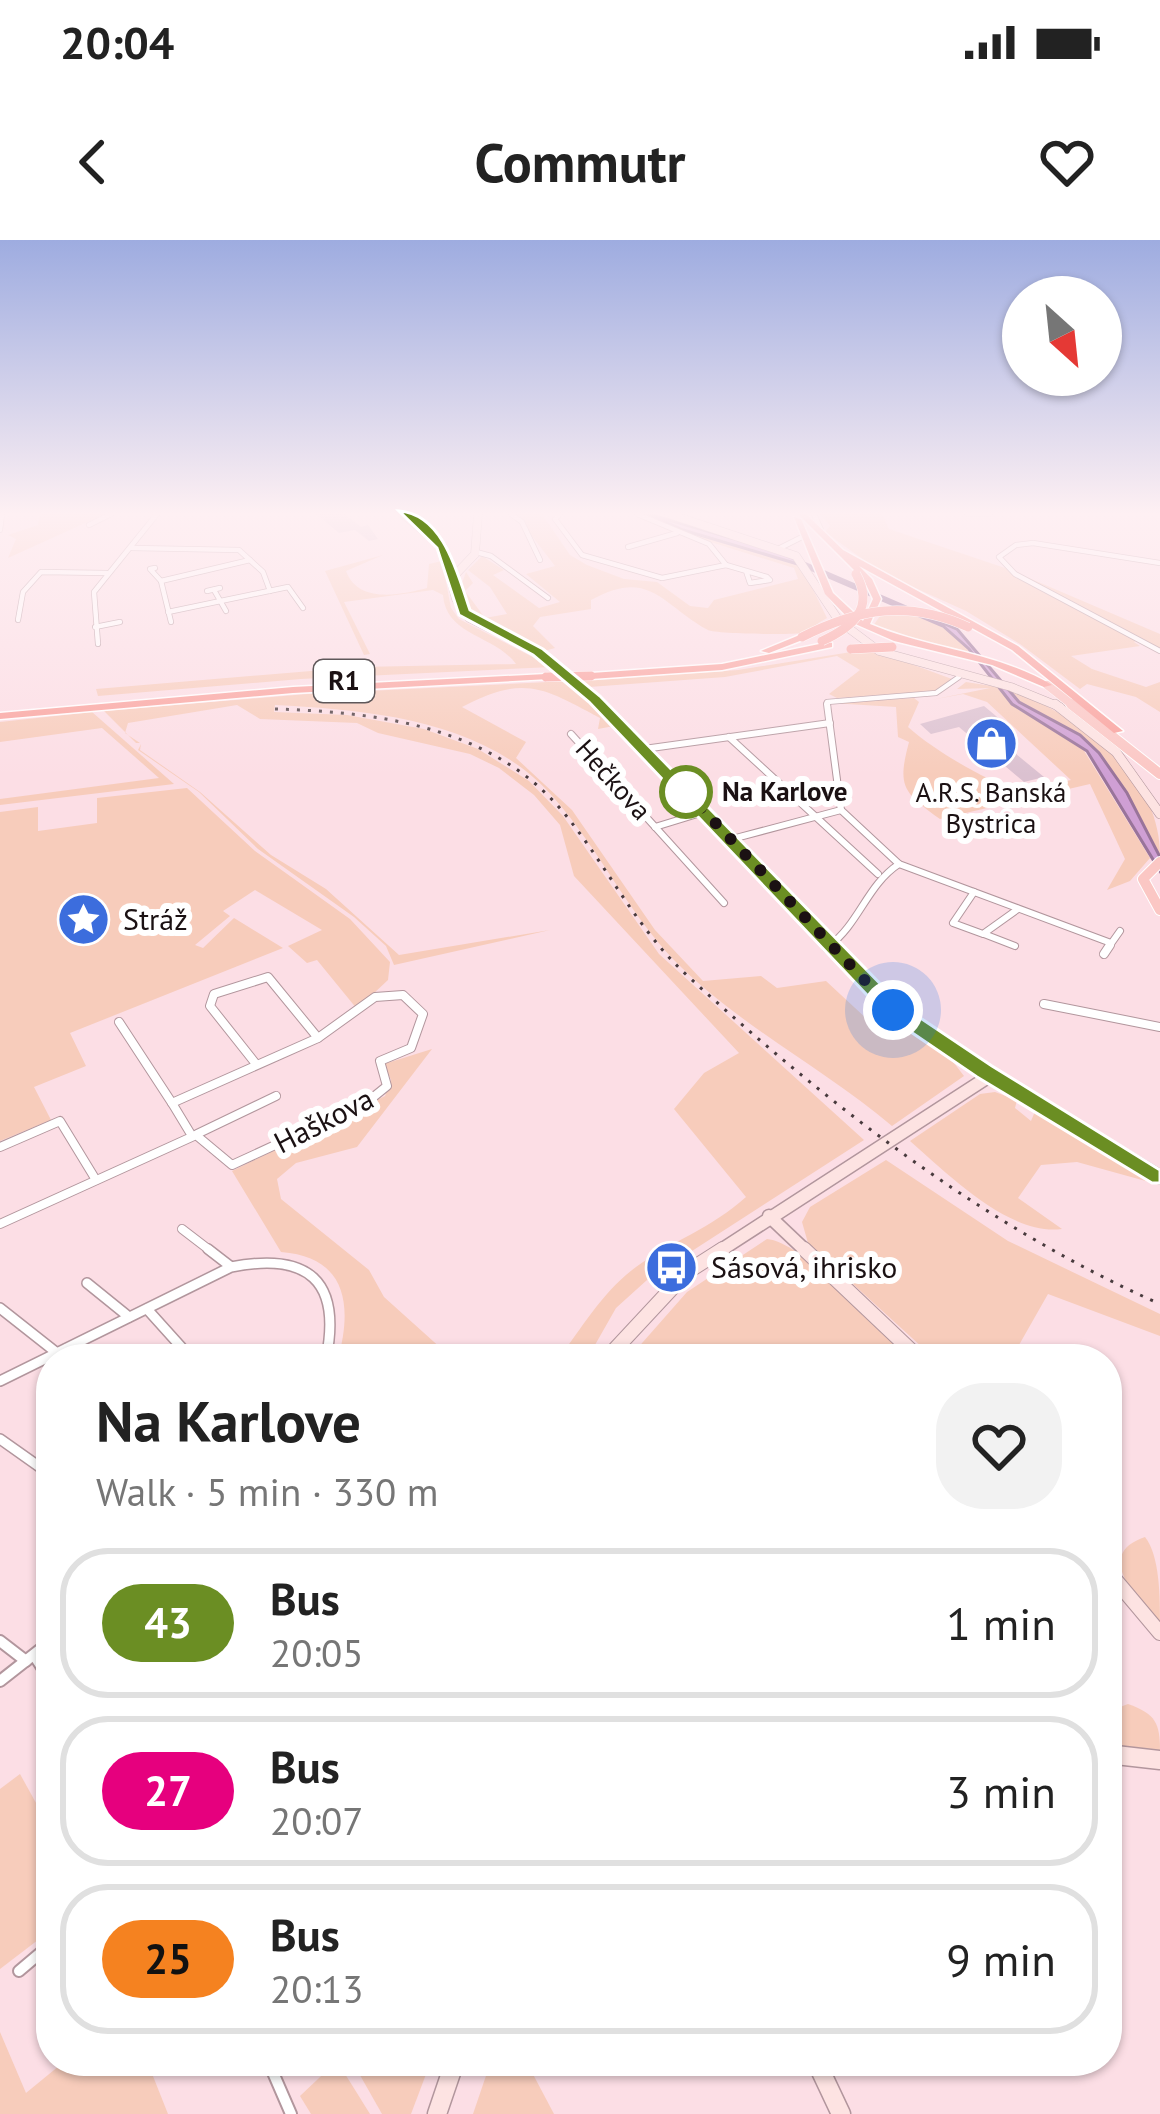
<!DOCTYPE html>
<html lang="en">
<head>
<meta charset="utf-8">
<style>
	body { margin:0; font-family:"PT Sans",sans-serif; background:#f2f2f2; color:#222; height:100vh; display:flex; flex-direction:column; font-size:45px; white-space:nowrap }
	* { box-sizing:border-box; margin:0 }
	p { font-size:39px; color:#767676 }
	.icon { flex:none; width:66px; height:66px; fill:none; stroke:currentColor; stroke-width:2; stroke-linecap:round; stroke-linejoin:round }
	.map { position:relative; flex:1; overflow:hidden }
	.panel { position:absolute; left:36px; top:1104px; width:1086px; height:732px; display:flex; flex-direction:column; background:#fff; border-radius:48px; box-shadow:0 3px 9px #0004 }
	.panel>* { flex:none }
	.badge { padding:0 24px; border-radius:39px; font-size:42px; line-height:78px }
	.needle { width:78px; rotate:153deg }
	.controls { position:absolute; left:1002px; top:36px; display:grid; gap:24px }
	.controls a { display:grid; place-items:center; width:120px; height:120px; border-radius:50%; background:#fff; box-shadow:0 3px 9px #0004; font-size:60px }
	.you { position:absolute; width:60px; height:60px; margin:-30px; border:9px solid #fff; border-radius:50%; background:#1a73e8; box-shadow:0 0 0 18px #1a73e833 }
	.map>.badge { position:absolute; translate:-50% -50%; box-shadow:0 0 0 6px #fff }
	.round { display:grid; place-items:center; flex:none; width:126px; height:126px; border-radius:48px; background:#f2f2f2 }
	.headline { display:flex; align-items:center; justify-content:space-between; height:204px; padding:0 60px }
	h1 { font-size:57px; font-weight:800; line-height:90px }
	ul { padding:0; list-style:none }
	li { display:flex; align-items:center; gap:36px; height:150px; margin:0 24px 18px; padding:0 36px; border:6px solid #e0e0e0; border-radius:48px }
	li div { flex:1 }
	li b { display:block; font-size:45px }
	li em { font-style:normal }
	li .badge { min-width:132px; font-weight:700; text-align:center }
	.status { display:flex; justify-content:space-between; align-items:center; height:84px; padding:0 60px; background:#fff; direction:ltr }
	.status svg { height:33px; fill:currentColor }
	header { display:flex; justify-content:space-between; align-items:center; height:156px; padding:0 60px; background:#fff; font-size:54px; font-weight:800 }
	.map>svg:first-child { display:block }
</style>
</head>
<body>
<div class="status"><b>20:04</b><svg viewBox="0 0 49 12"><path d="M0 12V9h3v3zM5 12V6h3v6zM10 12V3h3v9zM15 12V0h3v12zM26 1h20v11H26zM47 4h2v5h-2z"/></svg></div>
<header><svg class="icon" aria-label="back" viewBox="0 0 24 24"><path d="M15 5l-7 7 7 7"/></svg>Commutr<svg class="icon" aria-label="heart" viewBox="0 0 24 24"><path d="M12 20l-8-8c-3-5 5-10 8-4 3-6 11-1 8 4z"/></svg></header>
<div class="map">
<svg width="1160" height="1874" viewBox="0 0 1160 1874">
	<rect width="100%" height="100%" fill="#fcdee5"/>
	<!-- green -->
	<g fill="#f7ccbb">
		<path d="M40,274H105L8,318L16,299L8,295L38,285Z"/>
		<path d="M515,274H542L570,315L587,325L624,339L657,342L690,366L708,368L714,360L798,339L794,328L669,289L639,274L801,325L827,378C819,382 810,390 802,393C794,395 715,394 708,390C662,365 650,327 591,360V369L540,377L533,386L555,408L544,411L477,379L459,351L466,332L473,343L465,351L485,378L507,374L490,347L468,330L482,316L504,330L493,335L539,368L560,362L526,334L555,326Z"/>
		<path d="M820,274H882L889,289L1008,329L1160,394V408L1138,400L1134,402L1140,406L1071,416L1092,429L1146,447L1160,442V472L1136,457L1087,444L1080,449L1020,404L966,371L882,333L825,292L830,286Z"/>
		<path d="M383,315L346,331C358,364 401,355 427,348L429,324L442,321L451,368L459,379L552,427L301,439L98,456L96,449L359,427L516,424C495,395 446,396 443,355L433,350L344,362L370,414L364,415L325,331Z"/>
		<path d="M919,373L956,396L975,416L873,386L880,376Z"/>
		<path d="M870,409L952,439L937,451L837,458L829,454L860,430L837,416L725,437L589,447L582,441L738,430Z"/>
		<path d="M568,441L614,486L598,489L600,478C544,448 524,434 462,467L526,502L516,518L572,570L655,690L703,741L761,736L777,748L826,741L868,780L889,772L944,810L964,836L892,886C822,827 739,786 674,720C627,671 599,609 554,558C487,480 371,470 275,465L274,472L347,475L424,489L478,509L529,541L563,576L659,714L864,900L647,1040L616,1068L587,1119H558C583,1087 602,1052 636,1027C672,1001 712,988 746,957L674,869L704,833L739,813L574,636L560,585L534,555L499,528L470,514L378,493L357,483L260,479L237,465L128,483L125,493L140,503H136L104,471L307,454Z"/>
		<path d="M966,442L998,447L1019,470L1078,501L1150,618L1130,641L1107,650L1125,619L1090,544L940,579C903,552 897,547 909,502L898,497L896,467L831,463L914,458L919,462L908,487C935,511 985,540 1020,552L1071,540L987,462L963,454L931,460L990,448L957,449Z"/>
		<path d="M1009,449C1078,476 1160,533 1160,615L1093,506L1027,468Z"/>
		<path d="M92,472L174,544L0,565V559L159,538L102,488L0,502V482Z"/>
		<path d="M141,504L140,510L200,552L271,615L326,649L399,715L550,690L394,725L386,706L354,677L258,609L199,552L138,510Z"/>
		<path d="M187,548L255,611L350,679L390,722L388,740L357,769L317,720L307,723L288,706L322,690L255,650L223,671L230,676L195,705L203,708L234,678L283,708L70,793L86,826L34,847L51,880L0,901V572L38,567V591L97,583V558Z"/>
		<path d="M432,809L357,907L296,923L277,939L281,959L369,1030L384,1057L453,1119H338C353,1064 346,1017 281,1012L232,931L385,856L391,840L384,824Z"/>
		<path d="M995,852L1017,860L1015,868L1031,881L1036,869L1160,945L1077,922L1041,925L1018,958L1062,989C1009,996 948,934 910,901L980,854Z"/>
		<path d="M886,920L1008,1001L1160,1074V1096L1048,1054L1011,1119H935L808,1003L802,982L810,967Z"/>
		<path d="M767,999C806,1003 880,1090 911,1119H898L884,1106L861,1119H628L687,1052Z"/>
		<path d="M1145,1297C1160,1316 1160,1357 1160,1383C1138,1358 1092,1315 1145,1297Z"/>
		<path d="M1128,1464C1156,1474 1160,1483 1160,1512L1135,1511L1107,1500V1472Z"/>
		<path d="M20,1534L51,1590V1690L0,1729V1549Z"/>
		<path d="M0,1792L26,1853L65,1821H147L168,1874H0Z"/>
		<path d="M337,1821L370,1874H311L300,1856Z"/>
		<path d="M352,1821H431L411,1874H382Z"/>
		<path d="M491,1821H526L554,1874H473Z"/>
	</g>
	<!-- water -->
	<path fill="#cf9fd4" stroke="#99749a" stroke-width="3" d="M648,274L776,311L957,389L1019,462L1080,495L1099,513L1127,553L1160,617V631L1087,511L1012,464L969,409L943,386L801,325L683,290Z"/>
	<!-- building -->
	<g fill="#dbc1d0">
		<path d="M316,274H345L361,287L368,285L378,299L369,301L355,290L339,293Z"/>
		<path d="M984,466L1002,481L982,486L1044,537L1024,542L959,487L931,494L920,484Z"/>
	</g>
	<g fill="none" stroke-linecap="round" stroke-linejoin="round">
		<defs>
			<g id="street-far4">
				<path d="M511,274L522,282L540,320"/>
				<path d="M560,274L555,279L582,315L662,338L726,325"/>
				<path d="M637,274L709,304L726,325L767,337L770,340L750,343L746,331"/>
				<path d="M814,274L821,290"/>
				<path d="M967,274H990"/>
				<path d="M89,285L111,274"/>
				<path d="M0,290L2,274"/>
				<path d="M628,307L677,293"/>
				<path d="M132,308L239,310L263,332L270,351"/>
				<path d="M780,308L802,297"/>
				<path d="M476,312L491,316L548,358"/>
				<path d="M1160,323L1033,303L1016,305L999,317L1015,334L1160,411"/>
				<path d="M155,328L150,329L161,341L171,382"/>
				<path d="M161,341L250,320"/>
				<path d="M214,350L226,371"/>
				<path d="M207,351L220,348"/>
				<path d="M168,372L288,347L303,368"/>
				<path d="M18,380L23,352L41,332L107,333"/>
				<path d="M95,387L120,382"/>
				<path d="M98,404L94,352L157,274"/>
				<path d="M828,467L827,462L936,453L959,437"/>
			</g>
			<g id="street-far3">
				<path d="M827,464L841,570L899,624L1111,703"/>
				<path d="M571,494L724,663"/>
				<path d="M729,497L878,634"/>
				<path d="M644,509L830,483"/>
				<path d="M655,587L704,572"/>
				<path d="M732,599L841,570"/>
				<path d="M974,652L953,683L983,694L1018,669"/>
				<path d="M984,694L1015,706"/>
				<path d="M829,706C859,684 867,645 899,624"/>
				<path d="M1108,708L1120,691"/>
			</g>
			<g id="street-far2">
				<path d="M1104,714L1110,705"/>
				<path d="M1044,764L1160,787"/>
				<path d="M119,782L172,863"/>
				<path d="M256,824L210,766L214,754L268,737L318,798"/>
				<path d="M197,894L276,856"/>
				<path d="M0,907L60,881L96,940"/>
				<path d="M0,984L196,895L232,925L366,863L387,846L380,821L411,808L423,774L403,755L375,757L318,798L172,863L192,896"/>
				<path d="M182,989L212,1012"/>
			</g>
			<g id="street-far1">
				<path d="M208,1009L230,1026"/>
				<path d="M87,1043L129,1077"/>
				<path d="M0,1068L57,1113"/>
				<path d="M147,1069L192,1119"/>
				<path d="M66,1109L80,1119"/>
				<path d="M0,1141L231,1027C308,1012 342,1040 326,1119"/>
				<path d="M0,1199L51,1235"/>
			</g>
			<g id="street">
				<path d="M0,1401L26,1421"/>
				<path d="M34,1415L51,1441"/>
				<path d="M0,1441L51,1401"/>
				<path d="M19,1731L51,1704"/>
				<path d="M268,1821L291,1874"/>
			</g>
			<g id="secondary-far4">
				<path d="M403,274L443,307L456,359L469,378L538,412L601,467"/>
				<path d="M669,274L796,316L839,381L879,411L1011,447L1060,467"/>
				<path d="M454,336L475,314L478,274"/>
			</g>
			<g id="secondary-far3">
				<path d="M598,464L831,708"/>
				<path d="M1055,464L1116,512L1160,574"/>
			</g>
			<g id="secondary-far2">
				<path d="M828,705L909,781L984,832"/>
				<path d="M994,837L1160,937"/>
				<path d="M769,976L807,1012"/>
				<path d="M718,1012L985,839"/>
			</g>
			<g id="secondary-far1">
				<path d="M804,1009L920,1119"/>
				<path d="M606,1119L687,1032L723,1009"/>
				<path d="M1107,1330L1160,1393"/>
			</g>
			<g id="secondary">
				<path d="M1107,1514L1160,1520"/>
				<path d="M816,1821L841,1874"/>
				<path d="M437,1874L455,1821"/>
			</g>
			<path id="primary-far1" d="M1047,445L1075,467"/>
			<g id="primary">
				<path d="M1071,464L1160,534"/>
				<path d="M1160,622L1143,639L1160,670"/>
			</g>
			<g id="highway">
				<path d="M798,274H806L843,310L1018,406L1123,491L1114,493L1012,410L859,326L872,339L881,359L870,384C929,409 997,412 1052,445L1044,447L992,425L894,401L853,383L825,354L794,277L801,279L833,353L863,381L873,359L864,340Z"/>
				<path d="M802,394L805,395V399L769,413L761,411Z"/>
				<path d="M829,402L832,403V407L722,430L591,439L586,436L591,433L722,424Z"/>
				<path d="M546,434L551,437L549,439L293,453L0,479V473L293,447Z"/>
			</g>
		</defs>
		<!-- street-far4 casing -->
		<use href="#street-far4" stroke="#b2969d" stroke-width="6"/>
		<!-- street-far3 casing -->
		<use href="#street-far3" stroke="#b2969d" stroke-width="8"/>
		<!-- street-far2 casing -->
		<use href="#street-far2" stroke="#b2969d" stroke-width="10"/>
		<!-- street-far1 casing -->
		<use href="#street-far1" stroke="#b2969d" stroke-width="12"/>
		<!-- street casing -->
		<use href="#street" stroke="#b2969d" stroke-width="14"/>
		<!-- secondary-far4 casing -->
		<use href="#secondary-far4" stroke="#b2969d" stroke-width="9"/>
		<!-- secondary-far3 casing -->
		<use href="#secondary-far3" stroke="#b2969d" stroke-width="10"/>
		<!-- secondary-far2 casing -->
		<use href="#secondary-far2" stroke="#b2969d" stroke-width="15"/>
		<!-- secondary-far1 casing -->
		<use href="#secondary-far1" stroke="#b2969d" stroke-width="16"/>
		<!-- secondary casing -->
		<use href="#secondary" stroke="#b2969d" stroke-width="21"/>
		<!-- primary-far1 casing -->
		<use href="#primary-far1" stroke="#fff" stroke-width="9"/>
		<!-- primary casing -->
		<use href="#primary" stroke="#fff" stroke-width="12"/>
		<!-- highway casing -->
		<use href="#highway" stroke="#fff" stroke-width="3"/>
		<!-- street-far4 -->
		<use href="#street-far4" stroke="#fff" stroke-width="4.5"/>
		<!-- street-far3 -->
		<use href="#street-far3" stroke="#fff" stroke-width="6"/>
		<!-- street-far2 -->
		<use href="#street-far2" stroke="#fff" stroke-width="8"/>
		<!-- street-far1 -->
		<use href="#street-far1" stroke="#fff" stroke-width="9"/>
		<!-- street -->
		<use href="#street" stroke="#fff" stroke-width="10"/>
		<!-- secondary-far4 -->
		<use href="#secondary-far4" stroke="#fde3e2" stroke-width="8"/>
		<!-- secondary-far3 -->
		<use href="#secondary-far3" stroke="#fde3e2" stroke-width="9"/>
		<!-- secondary-far2 -->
		<use href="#secondary-far2" stroke="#fde3e2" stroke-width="12"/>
		<!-- secondary-far1 -->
		<use href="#secondary-far1" stroke="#fde3e2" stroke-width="14"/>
		<!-- secondary -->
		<use href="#secondary" stroke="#fde3e2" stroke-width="18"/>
		<!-- primary-far1 -->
		<use href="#primary-far1" stroke="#fbc7c4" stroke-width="8"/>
		<!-- primary -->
		<use href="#primary" stroke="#fbc7c4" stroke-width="10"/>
		<!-- highway -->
		<use href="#highway" fill="#f9a29d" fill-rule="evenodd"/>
		<!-- rail -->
		<path stroke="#483a3d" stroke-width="3" stroke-dasharray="3 8" stroke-linecap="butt" d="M275,469C380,472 493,487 564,573C609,628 637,691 691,739C831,867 986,987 1160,1064"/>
		<defs>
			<g id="highway-bridge">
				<path d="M802,397C859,368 909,360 968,387"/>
				<path d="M822,401C853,387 875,368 856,334"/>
				<path d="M851,409L892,407"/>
				<path d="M546,437L591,436"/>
			</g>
		</defs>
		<!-- highway-bridge casing -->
		<use href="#highway-bridge" stroke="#fff" stroke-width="10" stroke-linecap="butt"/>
		<!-- highway-bridge -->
		<use href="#highway-bridge" stroke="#f9a29d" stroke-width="9"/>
	</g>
	<!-- sky -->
	<linearGradient id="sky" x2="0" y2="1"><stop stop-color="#9eace0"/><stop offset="0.51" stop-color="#fef0f3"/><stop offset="1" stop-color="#fef0f3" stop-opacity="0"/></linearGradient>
	<rect width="1160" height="536" fill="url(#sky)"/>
	<!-- line -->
	<path fill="#6b8e23" stroke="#fff" stroke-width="3" d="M399,271C444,274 458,335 470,370L543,409L600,456L901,765L992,826L1160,930V943H1152L977,837L886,775L589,462L533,415L459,375L437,308Z"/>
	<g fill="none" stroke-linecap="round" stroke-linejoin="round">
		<!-- walk -->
		<path stroke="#1b1113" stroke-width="12" stroke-dasharray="0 21.6" d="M686,552L893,770"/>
	</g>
	<!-- icons -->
	<defs>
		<symbol id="shop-disc" viewBox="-11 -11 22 22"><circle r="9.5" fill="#3c6ddd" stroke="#fff"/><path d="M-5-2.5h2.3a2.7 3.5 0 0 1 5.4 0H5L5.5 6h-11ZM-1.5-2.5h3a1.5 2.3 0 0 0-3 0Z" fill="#fff"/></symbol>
		<symbol id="sight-disc" viewBox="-11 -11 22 22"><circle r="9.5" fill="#3c6ddd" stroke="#fff"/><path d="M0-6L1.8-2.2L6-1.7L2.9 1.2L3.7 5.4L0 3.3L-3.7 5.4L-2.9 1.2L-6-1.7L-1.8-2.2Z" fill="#fff"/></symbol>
		<symbol id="bus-disc" viewBox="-11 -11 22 22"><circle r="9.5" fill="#3c6ddd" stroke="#fff"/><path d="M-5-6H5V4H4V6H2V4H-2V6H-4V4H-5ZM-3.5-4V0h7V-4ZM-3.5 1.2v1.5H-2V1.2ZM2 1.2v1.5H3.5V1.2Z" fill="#fff"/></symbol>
	</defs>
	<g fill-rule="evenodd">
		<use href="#shop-disc" x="962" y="474" width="59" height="59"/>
		<use href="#sight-disc" x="54" y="650" width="59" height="59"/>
		<use href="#bus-disc" x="642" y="998" width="59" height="59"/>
	</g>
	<!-- markers -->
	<circle fill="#fff" stroke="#6b8e23" stroke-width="6" cx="686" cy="552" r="24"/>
	<g text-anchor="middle" stroke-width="12" stroke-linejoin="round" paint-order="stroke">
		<!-- shield labels -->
		<rect fill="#fff" stroke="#5f585a" stroke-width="3" x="314" y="420" width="60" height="42" rx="9"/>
		<g font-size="27" font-weight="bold" fill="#1b1113">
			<text x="344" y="450">R1</text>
		</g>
		<!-- far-street labels -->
		<g font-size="27" fill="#1b1113" stroke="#fff">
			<text transform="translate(613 540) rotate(48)" y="9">Hečkova</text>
		</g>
		<!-- far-stop labels -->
		<g font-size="27" font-weight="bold" fill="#1b1113" stroke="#fff" text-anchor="start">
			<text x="722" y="561">Na Karlove</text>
		</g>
		<!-- far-poi labels -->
		<g font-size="27" fill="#1b1113" stroke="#fff">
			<text x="991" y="562">A.R.S. Banská<tspan x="991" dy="31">Bystrica</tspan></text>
		</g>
		<!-- poi labels -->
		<g font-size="30" fill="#1b1113" stroke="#fff" text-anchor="start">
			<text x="123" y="690">Stráž</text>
			<text x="711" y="1038">Sásová, ihrisko</text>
		</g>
		<!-- street labels -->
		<g font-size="30" fill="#1b1113" stroke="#fff">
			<text transform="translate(324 881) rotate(-27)" y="10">Haškova</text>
		</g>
	</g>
</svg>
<div class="controls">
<a><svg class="needle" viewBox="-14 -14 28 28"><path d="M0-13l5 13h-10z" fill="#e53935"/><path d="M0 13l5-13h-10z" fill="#767676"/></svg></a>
</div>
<div class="you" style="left:893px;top:770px"></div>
<section class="panel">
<div class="headline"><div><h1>Na Karlove</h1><p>Walk · 5 min · 330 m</p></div><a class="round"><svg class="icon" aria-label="heart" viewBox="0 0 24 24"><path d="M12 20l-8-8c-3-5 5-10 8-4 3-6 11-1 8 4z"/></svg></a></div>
<ul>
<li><span class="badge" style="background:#6b8e23;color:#fff">43</span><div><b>Bus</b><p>20:05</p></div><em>1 min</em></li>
<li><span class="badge" style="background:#e6007e;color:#fff">27</span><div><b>Bus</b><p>20:07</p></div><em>3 min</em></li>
<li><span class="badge" style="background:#f58220;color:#111">25</span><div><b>Bus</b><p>20:13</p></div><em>9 min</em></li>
</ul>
</section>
</div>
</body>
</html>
